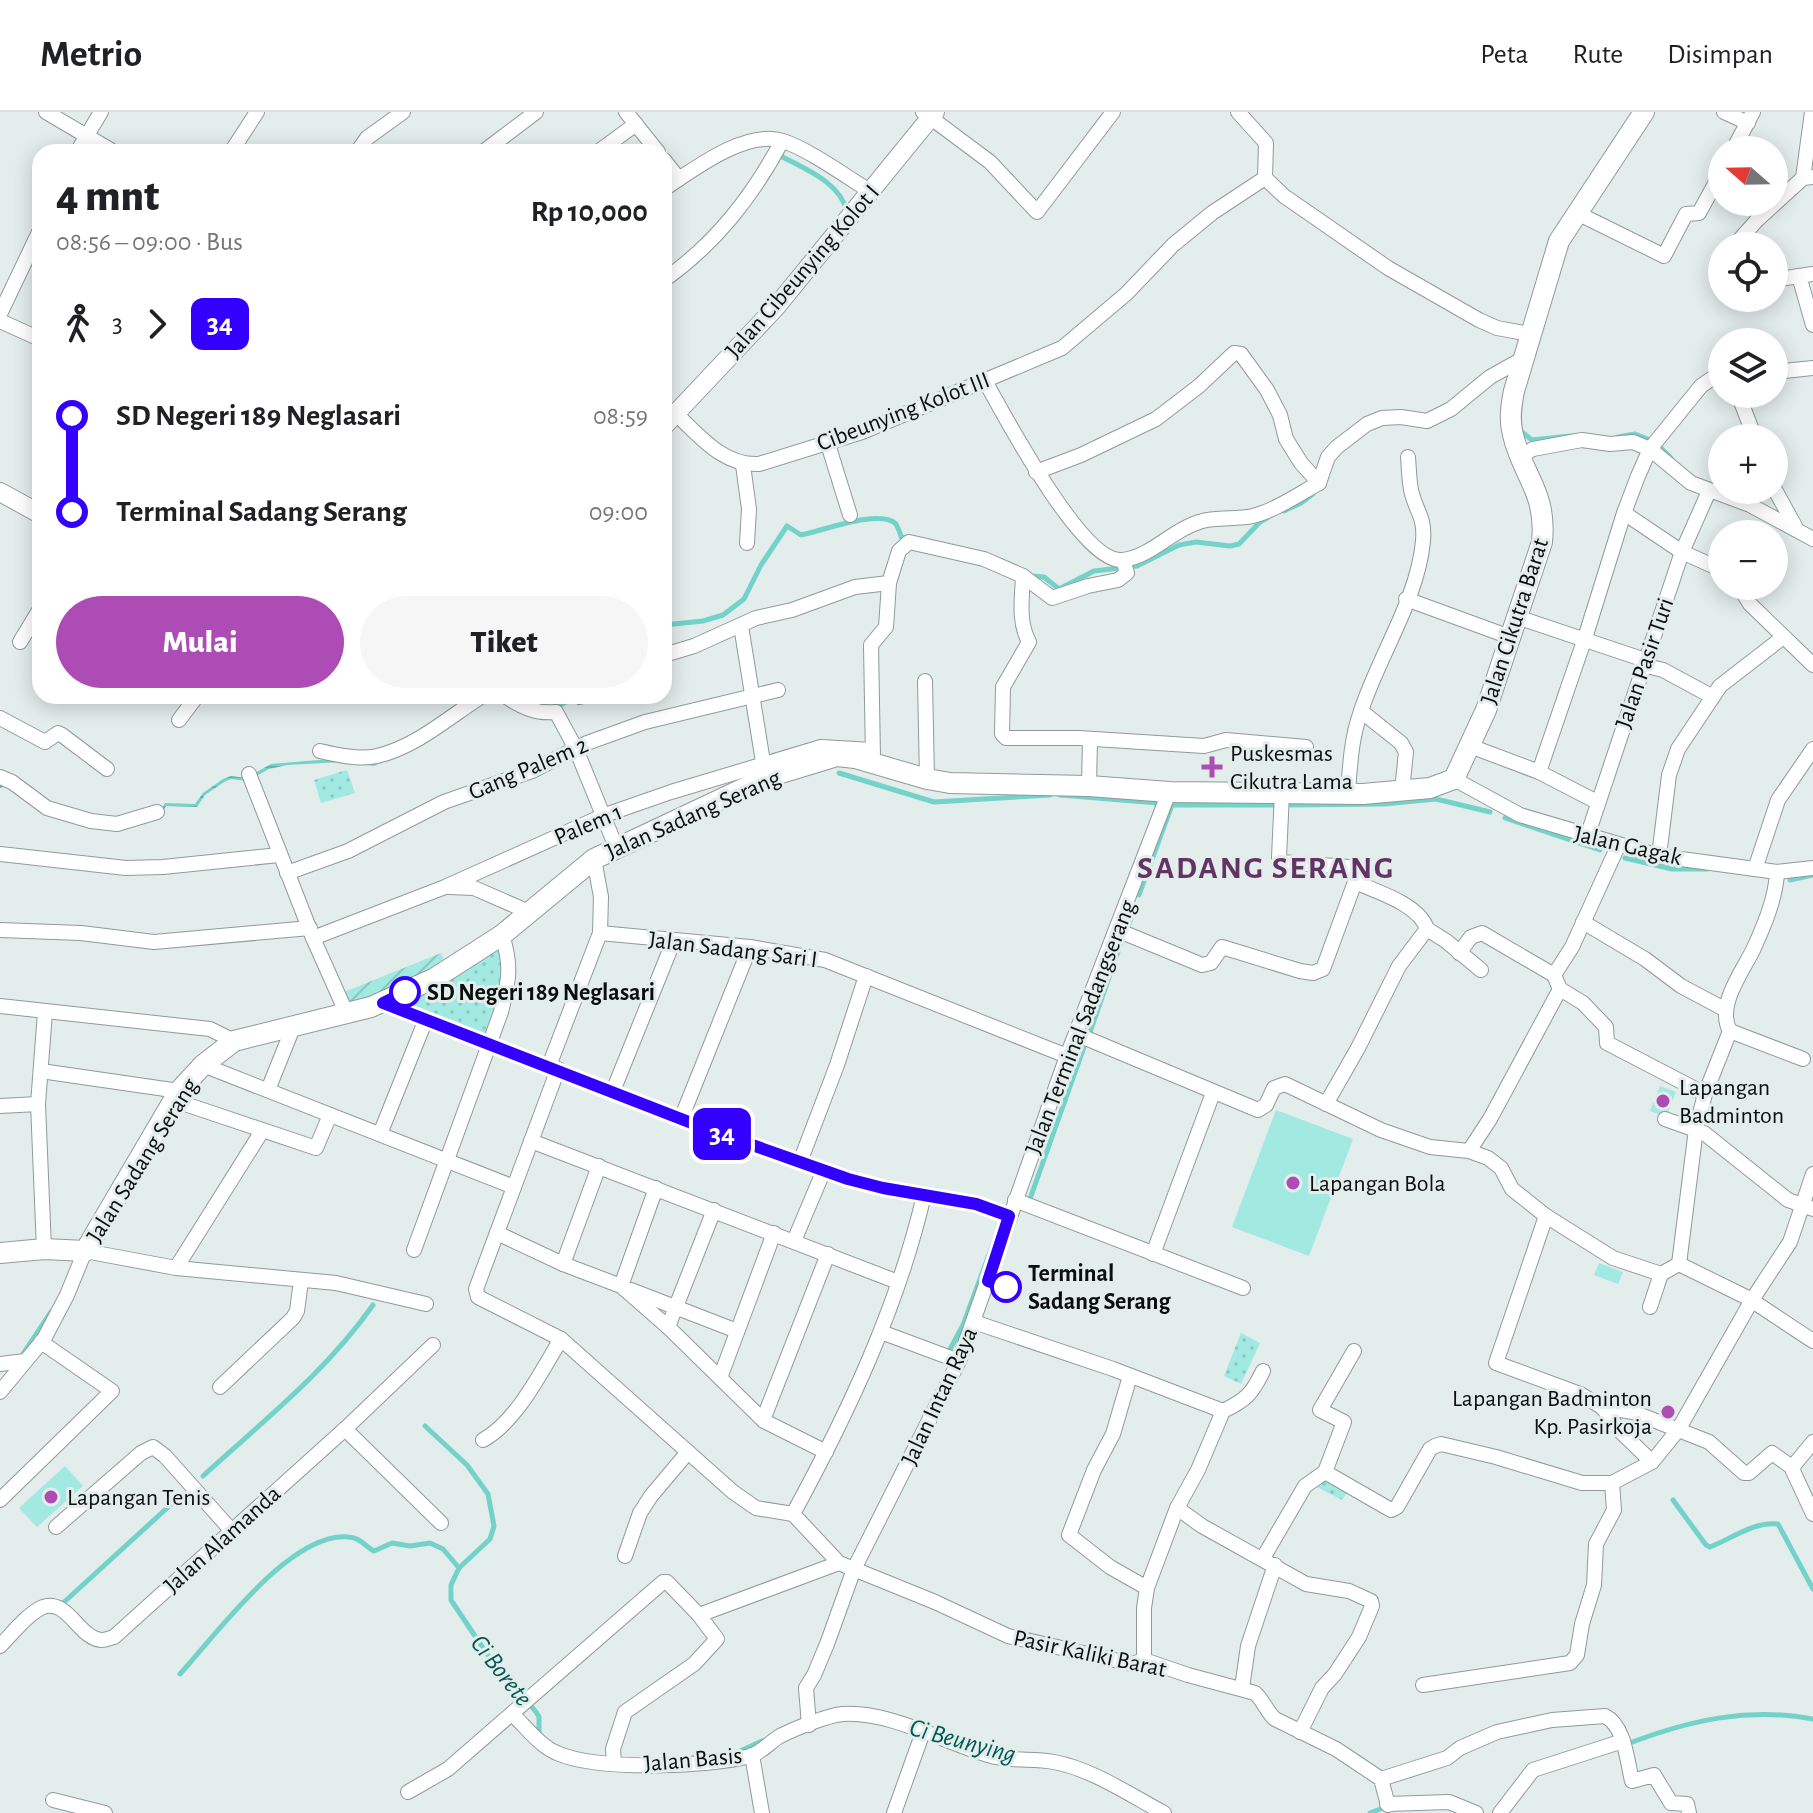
<!DOCTYPE html>
<html lang="id">
<head>
<meta charset="utf-8">
<style>
	body { margin:0; font-family:"Alegreya Sans",sans-serif; background:#f6f6f6; color:#202124; height:100vh; display:flex; flex-direction:column; font-size:30px; white-space:nowrap }
	* { box-sizing:border-box; margin:0 }
	p { font-size:26px; color:#757577 }
	.icon { flex:none; width:44px; height:44px; fill:none; stroke:currentColor; stroke-width:2; stroke-linecap:round; stroke-linejoin:round }
	.map { position:relative; flex:1; overflow:hidden }
	.sheet { position:absolute; left:32px; top:32px; width:640px; height:560px; display:flex; flex-direction:column; background:#fff; border-radius:24px; box-shadow:0 4px 20px #0003 }
	.sheet>* { flex:none }
	.badge { padding:0 16px; border-radius:12px; font-size:28px; line-height:52px }
	.needle { width:52px; rotate:290deg }
	.fabs { position:absolute; left:1708px; top:24px; display:grid; gap:16px }
	.fabs a { display:grid; place-items:center; width:80px; height:80px; border-radius:50%; background:#fff; box-shadow:0 4px 20px #0003; font-size:40px }
	.map>.badge { position:absolute; translate:-50% -50%; box-shadow:0 0 0 4px #fff }
	.legs { display:flex; align-items:center; gap:12px; height:88px; padding:0 24px; font-size:26px }
	.legs p { margin-inline-start:auto }
	.head { display:flex; align-items:center; justify-content:space-between; height:136px; padding:0 24px }
	h1 { font-size:44px; font-weight:800; line-height:60px }
	.cta { display:flex; gap:16px; margin-top:auto; padding:16px 24px }
	.cta a { flex:1; height:92px; border-radius:48px; background:#ad4cb5; color:#fff; font-size:32px; font-weight:800; line-height:92px; text-align:center }
	.cta a+a { background:#f6f6f6; color:#202124 }
	ul { padding:0 24px; list-style:none }
	li { display:flex; align-items:center; gap:28px; height:96px; font-size:30px }
	li i { display:grid; place-items:center; width:12px; height:100%; margin:0 10px; background:currentColor }
	li i::after { content:''; width:20px; height:20px; margin:-10px; border:6px solid; border-radius:50%; background:#fff }
	li p { margin-inline-start:auto }
	li:first-child i { background:linear-gradient(#0000 50%,currentColor 0) }
	li:last-child i { background:linear-gradient(currentColor 50%,#0000 0) }
	header { display:flex; align-items:center; gap:48px; box-sizing:border-box; height:112px; padding:0 40px; background:#fff; border-bottom:2px solid #e0e0e0 }
	header strong { font-size:38px }
	nav { display:flex; gap:44px; margin-inline-start:auto; font-size:28px }
	.map>svg:first-child { display:block }
</style>
</head>
<body>
<header>
<strong>Metrio</strong>
<nav><a>Peta</a><a>Rute</a><a>Disimpan</a></nav>
</header>
<div class="map">
<svg width="1813" height="1701" viewBox="0 0 1813 1701">
	<defs>
		<pattern id="park-dots" width="8" height="8" patternUnits="userSpaceOnUse" patternTransform="scale(2)"><rect width="8" height="8" fill="#a2e9e2"/><path d="M2 2h.1M6 6h.1" fill="none" stroke="#8ac7c1" stroke-width="1.8" stroke-linecap="round"/></pattern>
		<pattern id="garden-furrows" width="10" height="10" patternUnits="userSpaceOnUse" patternTransform="scale(2)"><rect width="10" height="10" fill="#a2e9e2"/><path d="M-1 1l2-2M0 10L10 0M9 11l2-2" fill="none" stroke="#8ac7c1"/></pattern>
		<pattern id="water-rules" width="6" height="5" patternUnits="userSpaceOnUse" patternTransform="scale(2)"><rect width="6" height="5" fill="#73d2ca"/><path d="M0 2.5h6" fill="none" stroke="#62b3ac"/></pattern>
	</defs>
	<rect width="100%" height="100%" fill="#e3edeb"/>
	<!-- park -->
	<g fill="url(#park-dots)">
		<path d="M347,658L355,681L321,691L314,668Z"/>
		<path d="M500,828L506,870L487,928L393,889Z"/>
		<path d="M1241,1221L1260,1231L1241,1272L1224,1264Z"/>
		<path d="M1326,1365L1351,1376L1342,1388L1317,1375Z"/>
	</g>
	<!-- garden -->
	<path fill="url(#garden-furrows)" d="M441,841L445,852L408,875L350,893L344,880Z"/>
	<!-- pitch -->
	<g fill="#a2e9e2">
		<path d="M1660,974L1676,980L1666,1005L1650,999Z"/>
		<path d="M1276,998L1353,1027L1309,1144L1232,1115Z"/>
		<path d="M1599,1151L1623,1160L1618,1172L1594,1163Z"/>
		<path d="M65,1354L83,1374L37,1415L19,1396Z"/>
	</g>
	<!-- water -->
	<path fill="url(#water-rules)" d="M486,584H496L411,637L374,654L342,650L287,653L269,657L247,669L231,667L224,670L205,683L197,695L166,694L160,706C146,709 131,716 117,717C80,721 33,697 6,674L0,676V672L6,671C37,694 75,717 115,714C129,714 145,707 158,703L165,691L195,692L203,681L223,667L231,664L246,666L271,652L343,646L374,650L409,634Z"/>
	<g fill="none" stroke-linecap="round" stroke-linejoin="round">
		<!-- stream -->
		<g stroke="#73d2ca" stroke-width="5">
			<path d="M779,43C804,57 839,69 847,99"/>
			<path d="M1522,320L1532,328L1580,323"/>
			<path d="M1618,325L1635,322L1650,328"/>
			<path d="M1661,336L1671,346"/>
			<path d="M1284,399L1301,391L1313,382"/>
			<path d="M1031,464L1044,465L1059,477L1094,459L1137,454L1179,433L1196,430L1230,434L1239,432L1260,410L1267,406"/>
			<path d="M664,513L703,509L723,503L744,487L761,453L787,414L801,423C822,419 881,396 896,412C897,414 901,423 901,425L908,427"/>
			<path d="M556,595L578,584"/>
			<path d="M839,661L934,690L1050,683"/>
			<path d="M1060,683L1158,691L1157,694"/>
			<path d="M1285,693L1384,692L1436,687L1490,700"/>
			<path d="M1505,706L1600,738"/>
			<path d="M1625,746L1672,757H1707"/>
			<path d="M1790,768L1813,763"/>
			<path d="M1139,783L1172,693H1274"/>
			<path d="M1127,817L1135,796"/>
			<path d="M1090,920L1122,828"/>
			<path d="M1031,1084L1084,935"/>
			<path d="M948,1241L963,1213L997,1121"/>
			<path d="M23,1242L51,1200"/>
			<path d="M425,1314L467,1353L488,1382L494,1414L490,1427L459,1456L451,1473V1488L487,1542L536,1600L539,1605V1623"/>
			<path d="M203,1364C263,1309 326,1260 373,1193"/>
			<path d="M1673,1388L1706,1433L1710,1435C1731,1427 1754,1409 1778,1412L1813,1477"/>
			<path d="M62,1492L178,1386"/>
			<path d="M180,1562C216,1523 290,1420 348,1425C359,1425 365,1434 374,1439L392,1431L410,1434L430,1431L443,1437L459,1456"/>
			<path d="M1630,1631C1690,1608 1749,1595 1813,1607"/>
			<path d="M738,1640L762,1629"/>
			<path d="M694,1645L716,1643"/>
			<path d="M1370,1701L1388,1694"/>
		</g>
		<defs>
			<g id="minor">
				<path d="M46,0L114,40"/>
				<path d="M626,0L658,40"/>
				<path d="M923,0L990,50L1037,100L1113,0"/>
				<path d="M1238,0L1266,31L1265,66L1284,84L1388,156L1479,208L1497,216L1530,222"/>
				<path d="M1724,0L1748,11"/>
				<path d="M1733,38L1753,0"/>
				<path d="M77,40L101,0"/>
				<path d="M231,40L257,0"/>
				<path d="M357,40L367,26L403,0"/>
				<path d="M483,40L536,0"/>
				<path d="M598,40L636,12"/>
				<path d="M664,48L679,67"/>
				<path d="M1803,66L1812,0"/>
				<path d="M664,77C694,57 746,17 783,29C808,37 847,65 871,80"/>
				<path d="M1577,101L1664,144L1686,102L1699,101L1722,59"/>
				<path d="M1735,133L1757,108L1803,66L1813,65"/>
				<path d="M1813,162L1799,164L1813,213"/>
				<path d="M664,168C716,131 752,85 782,29"/>
				<path d="M1774,168L1799,164"/>
				<path d="M0,202L40,118"/>
				<path d="M0,209L40,227"/>
				<path d="M1774,260L1813,256"/>
				<path d="M985,269C1004,303 1083,453 1123,448C1152,444 1172,418 1199,410C1216,404 1236,408 1253,404C1276,398 1299,382 1319,371"/>
				<path d="M1738,282L1755,326"/>
				<path d="M675,301C700,324 723,354 759,352L862,320L1062,236L1126,182L1173,133L1212,101L1265,66"/>
				<path d="M827,329L850,403"/>
				<path d="M1521,344L1533,337L1582,328L1610,332L1633,330L1650,337L1691,371L1750,393L1813,427"/>
				<path d="M743,353L749,397L747,431"/>
				<path d="M1036,360L1081,343L1156,307L1199,274L1234,241L1241,242L1267,278L1280,303L1286,327L1301,351L1319,371"/>
				<path d="M1319,371L1328,345L1337,335L1367,312L1382,306L1401,305L1427,309L1451,297L1490,265L1524,246"/>
				<path d="M1774,376L1795,414"/>
				<path d="M1624,401L1682,440L1722,458"/>
				<path d="M1023,464C1022,488 1018,509 1029,530L1003,575L1002,622L1006,626H1079L1204,634L1226,628L1306,635"/>
				<path d="M1739,474L1750,492L1813,553"/>
				<path d="M1406,487L1510,525"/>
				<path d="M1517,505L1645,548"/>
				<path d="M741,514L763,650"/>
				<path d="M20,530L40,497"/>
				<path d="M664,543L694,534L756,506L792,498L855,475L889,471"/>
				<path d="M1643,553L1663,558L1713,585"/>
				<path d="M925,569L927,667"/>
				<path d="M505,584C521,595 536,602 556,600L576,637L616,735"/>
				<path d="M580,585L583,584"/>
				<path d="M1361,599L1401,631L1406,640L1402,679"/>
				<path d="M0,606L45,630L58,621L62,623L107,657"/>
				<path d="M179,608L197,584"/>
				<path d="M1470,634L1539,660L1585,526L1624,401L1638,364L1650,337L1701,274L1711,267L1722,266"/>
				<path d="M320,639C337,643 359,648 377,644C416,635 449,605 482,584"/>
				<path d="M873,646L871,533L886,515L889,471L899,439L909,430L984,447L1023,464L1052,486L1088,474L1118,468L1127,461L1123,448"/>
				<path d="M1539,660L1597,690"/>
				<path d="M249,662L313,826L346,900"/>
				<path d="M0,665L12,670L47,696L91,709L117,712L157,700"/>
				<path d="M1454,667L1520,703L1659,744L1777,760L1813,756"/>
				<path d="M1089,674L1090,627"/>
				<path d="M1348,681C1350,654 1351,628 1360,602C1377,547 1418,487 1423,429C1425,405 1417,401 1412,382C1409,371 1409,357 1408,345"/>
				<path d="M1587,725L1682,440L1709,379"/>
				<path d="M1618,734L1572,835L1554,863L1560,877L1583,891L1606,915L1607,931L1705,982"/>
				<path d="M0,742L126,756L163,755L279,743"/>
				<path d="M1659,744L1669,663L1678,637L1720,574L1782,526"/>
				<path d="M1755,757L1778,688L1813,637"/>
				<path d="M287,761L348,739L444,690L532,659L587,631L645,610L778,578"/>
				<path d="M1355,770C1377,780 1419,792 1427,817L1446,829L1481,858"/>
				<path d="M449,775L474,776L529,800"/>
				<path d="M1583,810L1645,847L1681,874L1726,898"/>
				<path d="M0,818L81,821L154,830L310,816"/>
				<path d="M1117,818L1202,853L1211,851L1222,835L1300,859L1313,861L1323,857L1355,770V760L1349,755L1281,750L1279,745L1282,681"/>
				<path d="M600,821L750,835L825,848L1067,944"/>
				<path d="M313,826L445,775L605,703L671,680L821,635L872,638"/>
				<path d="M1459,841L1471,825L1482,821L1554,863"/>
				<path d="M383,891L707,1017L848,1067L883,1076L976,1092L1009,1104"/>
				<path d="M0,894L210,917L234,929"/>
				<path d="M1730,919L1803,947"/>
				<path d="M1076,922L1258,998L1266,993L1274,976L1285,972L1381,1018L1430,1035L1469,1039L1488,1046L1501,1056L1512,1077L1546,1104L1613,1146L1661,1162L1679,1152L1748,1186L1813,1229"/>
				<path d="M203,953L514,1075"/>
				<path d="M549,954L600,821L601,785L594,747"/>
				<path d="M558,957L476,1177L478,1185L561,1227L733,1380L756,1396L793,1402L839,1451L935,1490L1008,1524L1132,1552L1144,1548L1188,1563L1255,1581C1264,1589 1266,1599 1275,1607L1336,1637L1381,1667L1388,1693"/>
				<path d="M41,959L179,979"/>
				<path d="M268,978L294,913"/>
				<path d="M613,979L674,828"/>
				<path d="M173,988L316,1036L330,1003"/>
				<path d="M1326,992L1358,936L1399,854L1427,817"/>
				<path d="M0,994L38,992"/>
				<path d="M681,1007L750,835"/>
				<path d="M1665,1007L1704,1021L1788,1088L1813,1097"/>
				<path d="M380,1022L426,907"/>
				<path d="M531,1029L898,1170"/>
				<path d="M1469,1039L1490,1007L1560,877"/>
				<path d="M800,1050L837,953L866,864"/>
				<path d="M1015,1088L1243,1176"/>
				<path d="M1546,1104L1496,1251L1580,1282L1602,1295L1633,1300L1709,1330L1744,1361H1749L1772,1341L1793,1356"/>
				<path d="M497,1121L563,1152L621,1174L668,1215L764,1309L826,1340"/>
				<path d="M794,1129L824,1058"/>
				<path d="M44,1137L38,992L45,900"/>
				<path d="M414,1138L501,900C509,868 512,854 502,823"/>
				<path d="M1153,1142L1213,981"/>
				<path d="M563,1152L599,1054"/>
				<path d="M1679,1152L1696,1017L1705,982L1730,919C1716,894 1742,860 1753,838C1764,814 1776,786 1777,760"/>
				<path d="M176,1156L262,1019"/>
				<path d="M621,1174L656,1076"/>
				<path d="M631,1178L737,1219"/>
				<path d="M1650,1195L1661,1162"/>
				<path d="M974,1210L1113,1257L1223,1299"/>
				<path d="M668,1215L714,1098"/>
				<path d="M881,1220L959,1249"/>
				<path d="M0,1252L25,1249"/>
				<path d="M1130,1264L1113,1322L1094,1358L1069,1423L1110,1455L1147,1476"/>
				<path d="M720,1266L774,1121"/>
				<path d="M220,1275L293,1206L297,1199L301,1169"/>
				<path d="M0,1280L44,1227L67,1183L85,1139L176,1156L336,1171L426,1192"/>
				<path d="M1602,1295L1621,1320L1652,1350"/>
				<path d="M763,1308L828,1142"/>
				<path d="M345,1317L441,1411"/>
				<path d="M483,1328C517,1309 541,1260 561,1227"/>
				<path d="M1813,1330L1794,1353L1793,1359L1813,1402"/>
				<path d="M1325,1360L1391,1398L1397,1395L1430,1337L1435,1334L1441,1332L1496,1345L1582,1371H1612L1652,1350L1678,1318L1752,1188L1790,1130L1813,1062"/>
				<path d="M0,1388L112,1279L41,1230"/>
				<path d="M1177,1396L1202,1414L1306,1472L1349,1479L1371,1489L1372,1494L1359,1525L1335,1562L1322,1576L1300,1620"/>
				<path d="M793,1402C848,1301 898,1195 924,1083"/>
				<path d="M56,1415L141,1341L153,1335L165,1344L231,1418"/>
				<path d="M625,1444L640,1401L651,1384L688,1340"/>
				<path d="M1263,1446L1305,1374L1325,1360L1344,1310L1320,1298L1354,1239"/>
				<path d="M699,1503L839,1451"/>
				<path d="M0,1534C12,1522 27,1502 43,1495C67,1486 79,1526 101,1528C106,1528 110,1526 114,1525L345,1317L433,1233"/>
				<path d="M1144,1548V1496L1147,1476L1177,1396L1198,1358L1223,1299C1246,1288 1252,1282 1263,1259"/>
				<path d="M1423,1573L1570,1551L1577,1543L1582,1512L1594,1473L1596,1432L1614,1398L1612,1371"/>
				<path d="M1242,1576L1248,1534L1275,1453"/>
				<path d="M512,1602C526,1615 540,1634 557,1641C597,1659 708,1655 750,1644C761,1641 770,1630 780,1624C794,1617 828,1603 843,1602C889,1599 944,1630 988,1643C1010,1650 1032,1646 1054,1650C1092,1657 1130,1683 1164,1701"/>
				<path d="M809,1613L806,1576L814,1563L827,1532L854,1457L959,1249L1067,944L1169,680"/>
				<path d="M752,1643L762,1701"/>
				<path d="M1381,1667L1447,1646L1460,1636L1497,1620L1552,1608L1605,1604C1625,1614 1627,1649 1632,1669L1654,1663L1671,1691L1687,1692L1689,1701"/>
				<path d="M408,1680L448,1657L663,1470H667L699,1503L717,1527L694,1552L625,1600L613,1637L614,1652"/>
				<path d="M53,1688L105,1701"/>
				<path d="M1387,1692L1449,1690L1476,1701"/>
				<path d="M894,1701L923,1620"/>
				<path d="M1500,1701L1533,1658L1623,1629"/>
			</g>
			<g id="tertiary">
				<path d="M664,314L776,195L935,0"/>
				<path d="M0,380L40,402"/>
			</g>
			<path id="secondary" d="M0,1141L44,1137L85,1139L179,979L203,953L234,929L371,895L435,866L502,823L594,747L768,665L837,644L855,646L927,667L950,671L1089,674L1169,680L1363,682L1430,676L1454,667L1486,598L1542,430C1547,380 1523,365 1513,323C1509,308 1511,294 1514,279L1559,129L1644,0"/>
		</defs>
		<!-- minor casing -->
		<use href="#minor" stroke="#919a99" stroke-width="16"/>
		<!-- tertiary casing -->
		<use href="#tertiary" stroke="#919a99" stroke-width="20"/>
		<!-- secondary casing -->
		<use href="#secondary" stroke="#919a99" stroke-width="22"/>
		<!-- minor -->
		<use href="#minor" stroke="#fff" stroke-width="14"/>
		<!-- tertiary -->
		<use href="#tertiary" stroke="#fff" stroke-width="18"/>
		<!-- secondary -->
		<use href="#secondary" stroke="#fff" stroke-width="20"/>
	</g>
	<g fill="none" stroke-linecap="round" stroke-linejoin="round">
		<defs>
			<path id="line-1" d="M405,880L383,891L707,1017L848,1067L883,1076L976,1092L1009,1104L988,1169L1006,1175"/>
		</defs>
		<!-- line-1 casing -->
		<use href="#line-1" stroke="#fff" stroke-width="18"/>
		<!-- line-1 -->
		<use href="#line-1" stroke="#30f" stroke-width="12"/>
	</g>
	<!-- markers -->
	<g fill="#ad4cb5" stroke="#e3edeb" stroke-width="3">
		<path d="M1208 643h8v8h8v8h-8v8h-8v-8h-8v-8h8z"/>
		<circle cx="1663" cy="989" r="8"/>
		<circle cx="1293" cy="1071" r="8"/>
		<circle cx="1668" cy="1300" r="8"/>
		<circle cx="51" cy="1385" r="8"/>
	</g>
	<g fill="#fff" stroke="#30f" stroke-width="4">
		<circle cx="405" cy="880" r="14"/>
		<circle cx="1006" cy="1175" r="14"/>
	</g>
	<g text-anchor="middle" stroke-width="6" stroke-linejoin="round" paint-order="stroke">
		<!-- street labels -->
		<g font-size="24" fill="#0b0e0e" stroke="#e3edeb">
			<text transform="translate(802 159) rotate(-49)" y="8">Jalan Cibeunying Kolot I</text>
			<text transform="translate(903 299) rotate(-21)" y="8">Cibeunying Kolot III</text>
			<text transform="translate(1514 509) rotate(-72)" y="8">Jalan Cikutra Barat</text>
			<text transform="translate(1644 551) rotate(-71)" y="8">Jalan Pasir Turi</text>
			<text transform="translate(528 656) rotate(-23)" y="8">Gang Palem 2</text>
			<text transform="translate(693 702) rotate(-24)" y="8">Jalan Sadang Serang</text>
			<text transform="translate(588 712) rotate(-23)" y="8">Palem 1</text>
			<text transform="translate(1628 733) rotate(13)" y="8">Jalan Gagak</text>
			<text transform="translate(733 837) rotate(7)" y="8">Jalan Sadang Sari I</text>
			<text transform="translate(1080 915) rotate(-69)" y="8">Jalan Terminal Sadangserang</text>
			<text transform="translate(142 1048) rotate(-58)" y="8">Jalan Sadang Serang</text>
			<text transform="translate(939 1284) rotate(-65)" y="8">Jalan Intan Raya</text>
			<text transform="translate(222 1427) rotate(-42)" y="8">Jalan Alamanda</text>
			<text transform="translate(1090 1541) rotate(12)" y="8">Pasir Kaliki Barat</text>
			<text transform="translate(693 1647) rotate(-5)" y="8">Jalan Basis</text>
		</g>
		<!-- poi labels -->
		<g font-size="24" fill="#0b0e0e" stroke="#e3edeb" text-anchor="start">
			<text x="1230" y="649">Puskesmas<tspan x="1230" dy="28">Cikutra Lama</tspan></text>
			<text x="1679" y="983">Lapangan<tspan x="1679" dy="28">Badminton</tspan></text>
			<text x="1309" y="1079">Lapangan Bola</text>
			<text x="1652" y="1294" text-anchor="end">Lapangan Badminton<tspan x="1652" dy="28">Kp. Pasirkoja</tspan></text>
			<text x="67" y="1393">Lapangan Tenis</text>
		</g>
		<!-- stop labels -->
		<g font-size="24" font-weight="bold" fill="#0b0e0e" stroke="#e3edeb" text-anchor="start">
			<text x="427" y="888">SD Negeri 189 Neglasari</text>
			<text x="1028" y="1169">Terminal<tspan x="1028" dy="28">Sadang Serang</tspan></text>
		</g>
		<!-- water labels -->
		<g font-size="26" font-style="italic" fill="#015954" stroke="#e3edeb">
			<text transform="translate(502 1558) rotate(52)" y="9">Ci Borete</text>
			<text transform="translate(963 1628) rotate(15)" y="9">Ci Beunying</text>
		</g>
		<!-- district labels -->
		<g font-size="32" font-weight="bold" letter-spacing="2" fill="#633366" stroke="#e3edeb">
			<text x="1266" y="766">SADANG SERANG</text>
		</g>
	</g>
</svg>
<div class="fabs">
<a><svg class="needle" viewBox="-14 -14 28 28"><path d="M0-13l5 13h-10z" fill="#e53935"/><path d="M0 13l5-13h-10z" fill="#757577"/></svg></a>
<a><svg class="icon" aria-label="locate" viewBox="0 0 24 24"><circle cx="12" cy="12" r="6"/><path d="M12 2v4M12 18v4M2 12h4M18 12h4"/></svg></a>
<a><svg class="icon" aria-label="layers" viewBox="0 0 24 24"><path d="M12 4l9 5-9 5-9-5zM3 14l9 5 9-5"/></svg></a>
<a>+</a>
<a>−</a>
</div>
<b class="badge" style="left:722px;top:1022px;background:#30f;color:#fff">34</b>
<section class="sheet">
<div class="head"><div><h1>4 mnt</h1><p>08:56 – 09:00 · Bus</p></div><b>Rp 10,000</b></div>
<div class="legs"><svg class="icon" aria-label="walk" viewBox="0 0 24 24"><circle cx="13" cy="4" r="2"/><path d="M13 8l-2 6 4 7M11 14l-3 7M7 12l3-4h3l4 4"/></svg>3<svg class="icon" aria-label="forward" viewBox="0 0 24 24"><path d="M9 5l7 7-7 7"/></svg><b class="badge" style="background:#30f;color:#fff">34</b></div>
<ul>
<li><i style="color:#30f"></i><b>SD Negeri 189 Neglasari</b><p>08:59</p></li>
<li><i style="color:#30f"></i><b>Terminal Sadang Serang</b><p>09:00</p></li>
</ul>
<div class="cta"><a>Mulai</a><a>Tiket</a></div>
</section>
</div>
</body>
</html>
